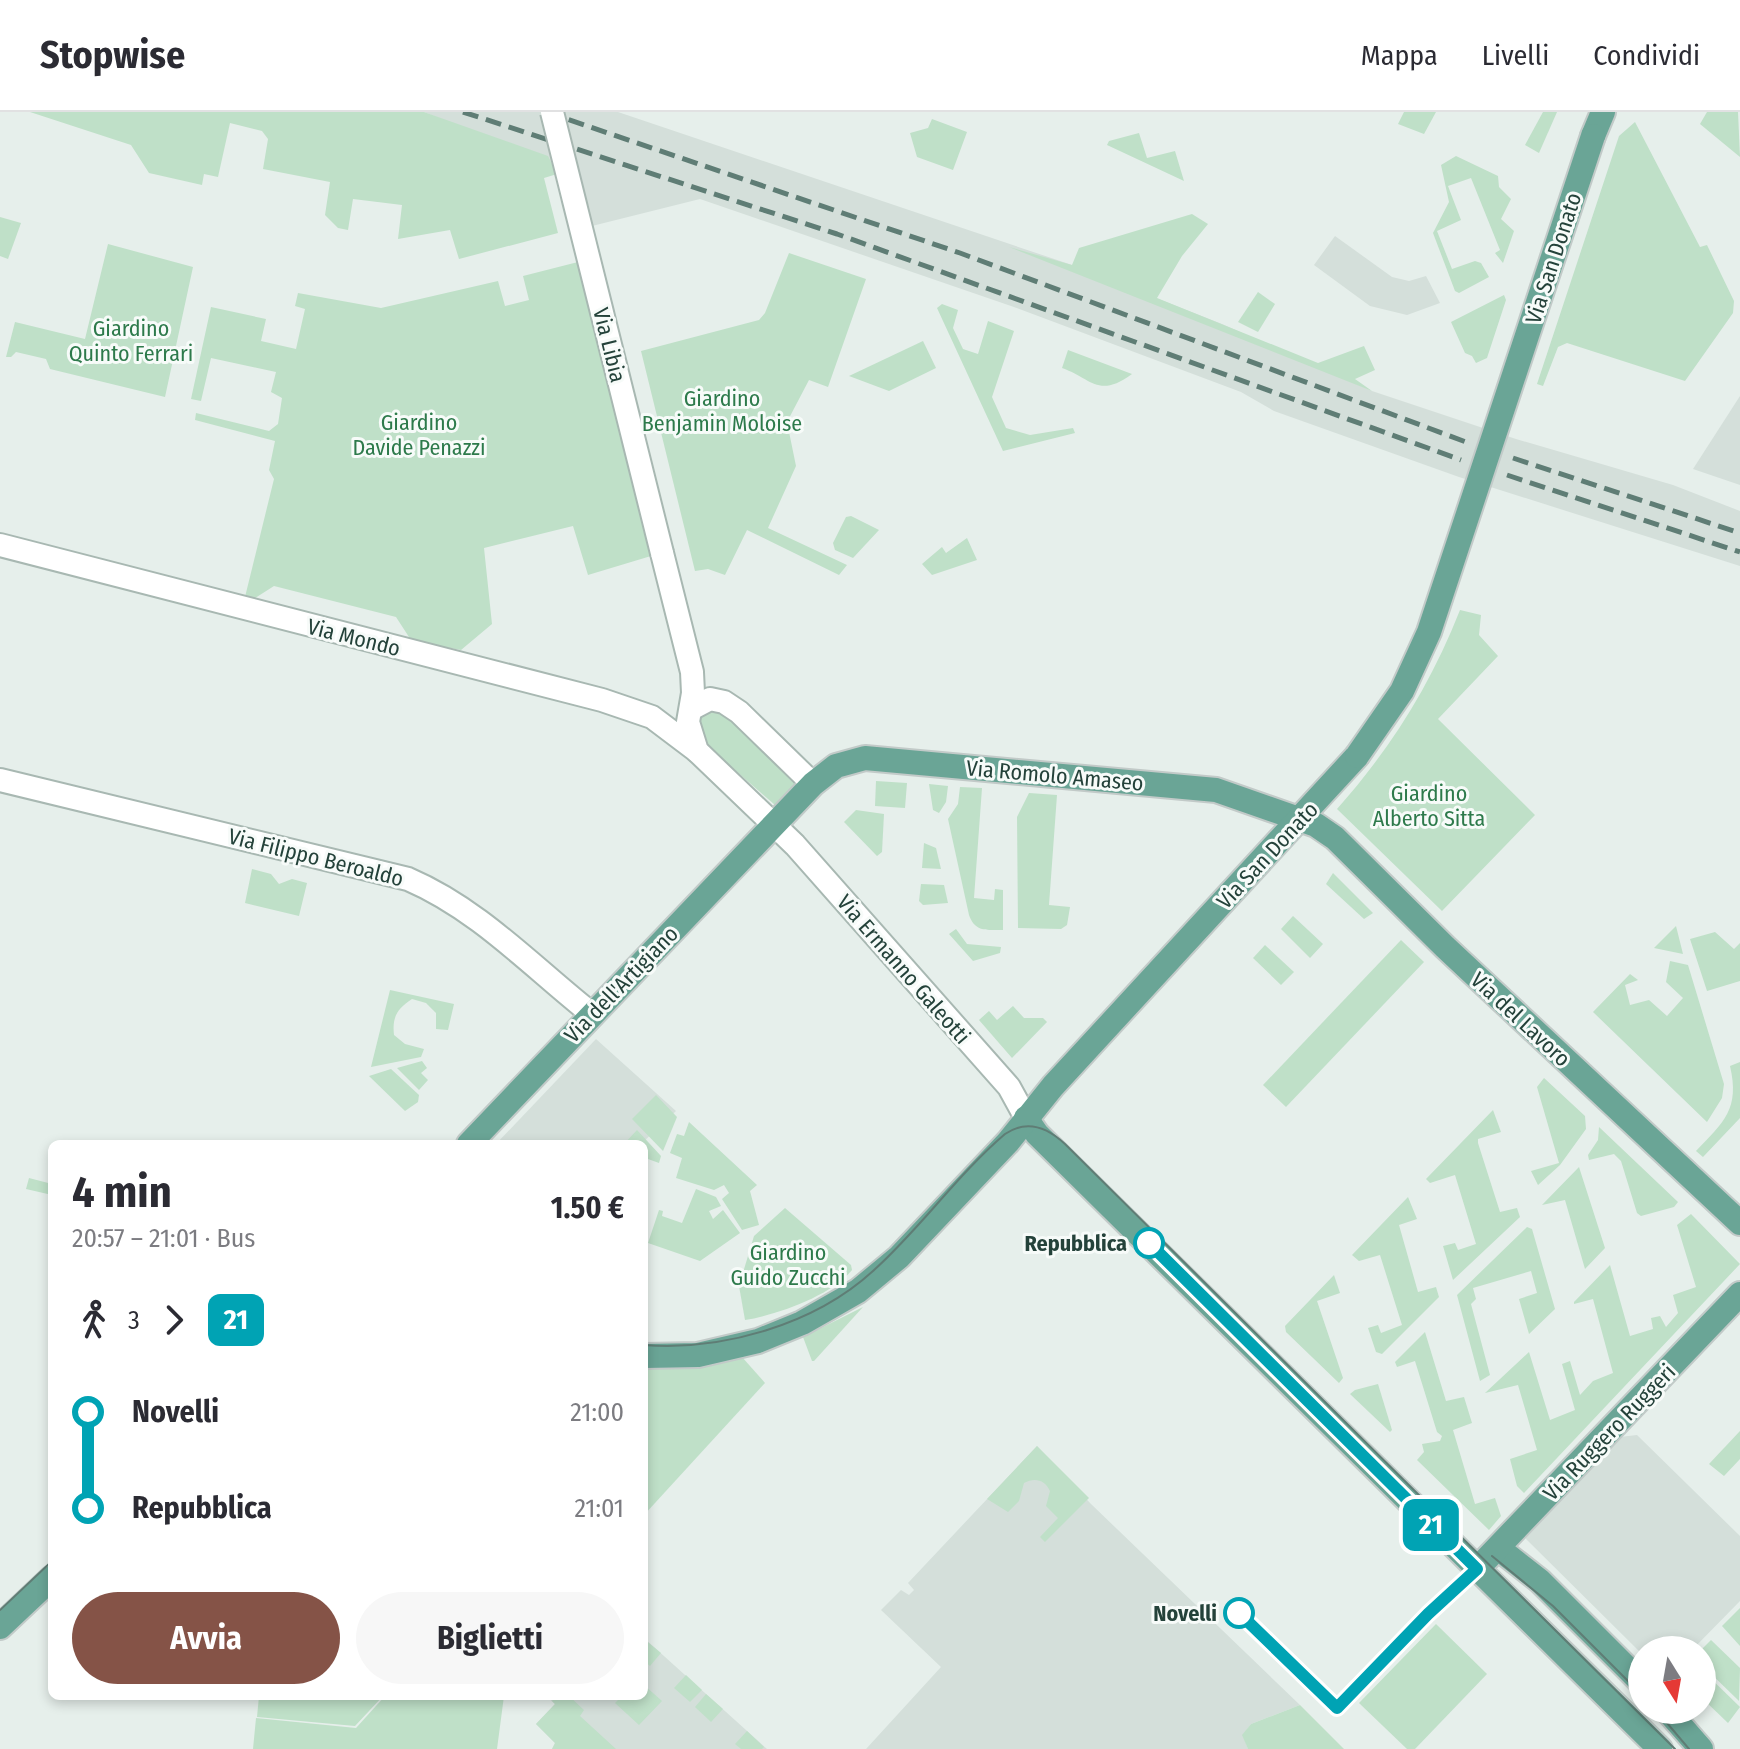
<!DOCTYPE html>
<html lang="it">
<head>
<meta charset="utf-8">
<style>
	body { margin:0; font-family:"Fira Sans Condensed",sans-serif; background:#f7f7f7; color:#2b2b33; height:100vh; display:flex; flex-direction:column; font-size:30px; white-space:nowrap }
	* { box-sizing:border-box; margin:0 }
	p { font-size:26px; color:#7c7c81 }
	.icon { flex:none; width:44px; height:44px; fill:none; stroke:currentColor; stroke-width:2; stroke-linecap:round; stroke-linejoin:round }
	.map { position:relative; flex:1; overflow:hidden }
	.panel { position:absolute; left:48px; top:1028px; width:600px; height:560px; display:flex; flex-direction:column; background:#fff; border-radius:12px; box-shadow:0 4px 12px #0003 }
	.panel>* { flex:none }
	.badge { padding:0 16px; border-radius:12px; font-size:28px; line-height:52px }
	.needle { width:52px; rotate:169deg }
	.tools { position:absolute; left:1628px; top:1524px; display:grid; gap:16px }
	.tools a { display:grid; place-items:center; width:88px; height:88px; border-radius:50%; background:#fff; box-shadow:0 4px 12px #0003; font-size:40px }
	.map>.badge { position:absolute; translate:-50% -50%; box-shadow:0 0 0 4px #fff }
	.legs { display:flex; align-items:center; gap:12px; height:88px; padding:0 24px; font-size:26px }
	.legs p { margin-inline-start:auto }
	.headline { display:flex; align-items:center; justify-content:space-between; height:136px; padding:0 24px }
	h1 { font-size:44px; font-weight:700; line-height:60px }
	.primary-button { display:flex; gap:16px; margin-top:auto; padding:16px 24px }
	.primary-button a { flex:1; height:92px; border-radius:48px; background:#855347; color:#fff; font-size:32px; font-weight:700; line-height:92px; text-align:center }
	.primary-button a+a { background:#f7f7f7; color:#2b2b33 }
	ul { padding:0 24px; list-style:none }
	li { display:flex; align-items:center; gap:28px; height:96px; font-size:30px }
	li i { display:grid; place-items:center; width:12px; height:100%; margin:0 10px; background:currentColor }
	li i::after { content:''; width:20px; height:20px; margin:-10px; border:6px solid; border-radius:50%; background:#fff }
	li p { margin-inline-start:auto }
	li:first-child i { background:linear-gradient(#0000 50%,currentColor 0) }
	li:last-child i { background:linear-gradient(currentColor 50%,#0000 0) }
	header { display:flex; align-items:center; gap:48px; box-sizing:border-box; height:112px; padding:0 40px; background:#fff; border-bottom:2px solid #e1e1e2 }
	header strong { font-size:38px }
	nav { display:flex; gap:44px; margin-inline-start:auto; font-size:28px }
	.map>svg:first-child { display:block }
</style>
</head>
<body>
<header>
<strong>Stopwise</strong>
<nav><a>Mappa</a><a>Livelli</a><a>Condividi</a></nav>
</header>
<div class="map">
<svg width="1740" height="1637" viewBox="0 0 1740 1637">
	<rect width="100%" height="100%" fill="#e6efeb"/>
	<!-- built -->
	<g fill="#d4dfda">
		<path d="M424,0H618L1072,153L1222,212L1372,279L1516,327L1673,373L1740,399V454L1459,365L1274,299L1241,280L1011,194L700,87L592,114L579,61Z"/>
		<path d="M1335,124L1392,165L1409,169L1426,164L1440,191L1407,203L1370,194L1314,153Z"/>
		<path d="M1740,284V373L1693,357Z"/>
		<path d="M596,927L676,999L641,1032H496Z"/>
		<path d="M1637,1323L1740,1424V1489L1692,1538H1642V1542L1523,1424L1620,1325Z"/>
		<path d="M1037,1334L1091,1392L1300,1593L1251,1612L1243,1623L1248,1637H866L941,1555L881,1498L901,1478L909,1483L914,1478L908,1471Z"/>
		<path d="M644,1526L767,1637H552L555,1631L536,1612L555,1592L546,1584H644Z"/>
	</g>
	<!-- green -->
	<g fill="#bfe0c8">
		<path d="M30,0H424L548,44L557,62L544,66L558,121L459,147L450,118L398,127L402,93L353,87L348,118L338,116L325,103L330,70L263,57L268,27L262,19L230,11L218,65L204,62L202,73L149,61L131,33Z"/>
		<path d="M1404,0H1436L1424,22L1398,12Z"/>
		<path d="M1543,0H1557L1539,41L1525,33Z"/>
		<path d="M1707,0H1738L1740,45L1700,12Z"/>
		<path d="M932,7L967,20L953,58L917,45L910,21L928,16Z"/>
		<path d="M1635,10L1700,135L1707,133L1734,189L1733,201L1685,269L1567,231L1558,235L1543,274L1537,272L1619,24Z"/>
		<path d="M1139,21L1147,46L1175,39L1184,69L1107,33L1109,29Z"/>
		<path d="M1456,44L1498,64L1499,75L1511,87L1501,107L1514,119L1503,151L1495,141L1500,138L1471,66L1448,74L1461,108L1437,119L1452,157L1475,149L1481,151L1489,165L1459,181L1455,179L1433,121L1449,90L1441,53Z"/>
		<path d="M1192,102L1208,112L1182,144L1157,186L1318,251L1364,234L1375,258L1355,267L1372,279L1009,135L1072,153L1079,136Z"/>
		<path d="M0,105L21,111L8,147L0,144Z"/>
		<path d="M108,132L193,155L165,285L50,257L46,247L16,240L11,245H6L15,210L85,227Z"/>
		<path d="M789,141L866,167L828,275L809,268L787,310L796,354L768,416L847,453L839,463L747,418L725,463L708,457L695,459L641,239L759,208L765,201Z"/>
		<path d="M578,150L651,444L588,463L573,414L484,436L492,512L461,538L423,531L420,542L396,505L274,474L252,488L245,485L274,367L269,358L275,329L195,308L196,301L269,319L278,312L282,286L271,280L276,260L211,246L201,289L191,287L211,195L266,207L261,229L296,237L305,197L295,194L298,181L381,196L498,169L505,194L529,188L523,164Z"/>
		<path d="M1258,180L1275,192L1258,220L1238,210Z"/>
		<path d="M1504,183L1506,188L1487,246L1476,251L1472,244L1465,241L1451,210Z"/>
		<path d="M942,192L958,198L953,216L963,237L978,242L988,209L1014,219L992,285L1006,316L1030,323L1073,316L1075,321L1003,339L937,196Z"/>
		<path d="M923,229L936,256L889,279L849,264Z"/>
		<path d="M1068,238L1132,262C1098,287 1091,266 1062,256Z"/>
		<path d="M851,404L879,418L853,446L835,438L833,431L846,405Z"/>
		<path d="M967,426L977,448L932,463L922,452L942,435L946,441Z"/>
		<path d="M1460,498L1481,503L1479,523L1498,544L1438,607L1535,703L1442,799L1337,697C1391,636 1430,574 1460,498Z"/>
		<path d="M714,597L729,603L798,670L775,693L704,631L698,620L699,605Z"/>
		<path d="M876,669L907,671L905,696L875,694Z"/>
		<path d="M929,672L948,674L946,690L939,701L933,698Z"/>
		<path d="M960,675L982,676L974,786L994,788L995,777L1003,778V818C986,818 975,820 969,803L948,707L958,692Z"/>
		<path d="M1029,681L1057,683L1049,793L1070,795L1067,813L1061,817L1018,816L1017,705Z"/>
		<path d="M856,698L884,702L882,740L877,744L844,710Z"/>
		<path d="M924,731L936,736L941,757L922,756Z"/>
		<path d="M252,757L271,762L279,772L292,767L307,771L299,804L245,791Z"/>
		<path d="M1333,761L1373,801L1364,807L1326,772Z"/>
		<path d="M921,772L944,773L948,791L923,793L919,789Z"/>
		<path d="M1293,804L1323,832L1310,846L1281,817Z"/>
		<path d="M1676,814L1683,842L1654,836Z"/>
		<path d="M956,817L967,832L1001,835L1000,841L973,849L949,822Z"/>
		<path d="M1715,820L1734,837L1740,831V869L1707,879L1690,827Z"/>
		<path d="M1401,828L1424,850L1286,995L1263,973Z"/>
		<path d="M1265,833L1294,860L1281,873L1253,846Z"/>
		<path d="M1670,849L1688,853L1724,972L1722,986L1707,1010L1593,900L1630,862L1638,868L1625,873L1630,893L1649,888L1667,904L1683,886L1666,870Z"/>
		<path d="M390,878L454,892L448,918L436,917V901L426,891L412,887C397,897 392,905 394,923L405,932L424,937L421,945L371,955Z"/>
		<path d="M1013,894L1024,906H1043L1047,910L1012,946L979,908L989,899L997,908Z"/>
		<path d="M422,949L427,956L421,961L428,968L419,978L397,956Z"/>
		<path d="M1740,950V1006L1703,1045L1696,1039C1724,1010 1740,997 1730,954Z"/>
		<path d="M391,957L419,983L418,990L405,999L369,964Z"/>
		<path d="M1544,966L1585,1004L1586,1017L1560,1053L1538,1073L1531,1059L1559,1051L1537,975Z"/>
		<path d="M656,983L677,1005L663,1039L632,1007Z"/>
		<path d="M1493,998L1501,1020L1478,1027V1031L1500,1100L1517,1096L1520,1105L1453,1168L1443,1134L1455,1131L1458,1138L1476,1132L1455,1063L1430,1071L1426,1067Z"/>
		<path d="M689,1010L757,1073L750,1079L759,1113L742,1118L722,1087L729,1081L724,1073L714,1078L676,1066L682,1046L670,1041L677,1022L684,1024Z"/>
		<path d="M1599,1015L1678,1090L1674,1095L1641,1104L1637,1101L1621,1049L1614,1042L1589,1048L1588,1043L1598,1028Z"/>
		<path d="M637,1018L661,1044L659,1051L648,1047L644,1055V1032H624Z"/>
		<path d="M1579,1055L1605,1136L1585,1157L1565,1088L1542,1093Z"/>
		<path d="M29,1066L52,1072V1083L26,1077Z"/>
		<path d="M696,1077L716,1085L721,1094L709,1099L713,1107L723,1098L740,1121L700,1149L648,1131L659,1098L663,1099L662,1104L682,1111Z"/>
		<path d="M1408,1085L1417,1107L1399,1113L1418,1180L1436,1175L1439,1185L1382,1242L1376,1240L1368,1216L1378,1213L1381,1221L1402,1213L1380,1143L1359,1149L1352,1143Z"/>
		<path d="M785,1096L851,1153L852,1158C831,1184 776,1203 745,1208L739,1174L754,1124Z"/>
		<path d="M1691,1102L1740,1152L1524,1381L1517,1374L1510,1347L1537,1338L1518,1273L1485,1281L1529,1240L1550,1308L1575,1298L1562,1252L1570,1249L1580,1283L1593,1269L1613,1261L1593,1187L1574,1192V1190L1610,1153L1630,1224L1653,1217L1651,1206L1660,1204L1666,1215L1678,1201L1673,1183L1696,1175L1677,1113Z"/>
		<path d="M1527,1115L1532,1117L1555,1197L1529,1222L1519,1187L1537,1181L1531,1159L1473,1176L1476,1187L1471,1192L1490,1263L1480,1269L1457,1183Z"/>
		<path d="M1334,1163L1340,1181L1317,1189L1343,1266L1339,1271L1286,1220L1285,1214Z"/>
		<path d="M863,1195L814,1249H812L803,1225Z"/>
		<path d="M1425,1220L1446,1289L1464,1285L1472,1311L1453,1318L1475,1392L1495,1386L1501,1404L1489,1418L1417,1348L1424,1340L1422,1332L1440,1329L1442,1324L1437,1320L1415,1249L1397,1255L1395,1250Z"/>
		<path d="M742,1245L765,1271L644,1403V1254Z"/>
		<path d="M1378,1272L1392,1318L1390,1320L1350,1282L1355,1278Z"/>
		<path d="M1740,1319V1347L1724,1364L1709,1352Z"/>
		<path d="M1037,1334L1089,1386L1045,1430L1040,1425L1058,1406L1046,1394L1050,1379C1045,1368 1035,1365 1024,1371L1019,1389L1008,1400L987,1387Z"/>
		<path d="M1740,1496V1534L1722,1514Z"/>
		<path d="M1436,1512L1487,1562L1415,1637H1407L1359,1591Z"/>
		<path d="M644,1527L661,1541L650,1554L644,1549Z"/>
		<path d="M1711,1528L1740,1556L1739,1589L1702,1553L1701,1538Z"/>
		<path d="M1702,1558L1740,1595L1728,1611L1702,1586Z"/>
		<path d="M686,1563L702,1578L690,1590L674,1576Z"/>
		<path d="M644,1573L662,1589L639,1613L615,1591L622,1584H644Z"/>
		<path d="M706,1582L723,1597L711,1610L695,1595Z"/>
		<path d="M259,1584H316L321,1588L325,1584H383L355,1614L257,1605Z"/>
		<path d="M385,1584H504L497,1637H253L256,1606L356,1616Z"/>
		<path d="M556,1584H569L584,1598L580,1604L616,1637H552L555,1631L536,1612L555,1592L552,1589Z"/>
		<path d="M1300,1593L1344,1637H1248L1242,1623L1251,1612Z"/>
		<path d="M747,1619L764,1635L762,1637H741L735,1632Z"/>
	</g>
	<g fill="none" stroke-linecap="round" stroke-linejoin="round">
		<defs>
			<g id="minor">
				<path d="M0,433L602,588L652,605L697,639"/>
				<path d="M662,441L692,560L693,581L688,610L697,639L795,733L1009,975L1026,1006"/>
				<path d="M691,597L710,587L724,590L739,600L813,672"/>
				<path d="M0,668L408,767C480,798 532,855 593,903"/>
			</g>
			<g id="major">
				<path d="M1593,24L1603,0"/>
				<path d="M1026,1006L1037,1022L1660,1637"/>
				<path d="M469,1032L813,672L836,654L865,646L1216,678L1316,713L1335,726L1445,835L1740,1111"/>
				<path d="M644,1244L698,1243L758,1229L802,1211L858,1179L899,1145L1008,1030L1053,974L1357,644"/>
				<path d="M1498,1436L1540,1469L1642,1571"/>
				<path d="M1477,1457L1740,1182"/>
				<path d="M0,1515L52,1466"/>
				<path d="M1667,1598L1701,1637"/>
			</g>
		</defs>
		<!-- minor casing -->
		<use href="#minor" stroke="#a8b8b2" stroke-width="26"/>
		<!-- major casing -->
		<use href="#major" stroke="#c2cac8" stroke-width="28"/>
		<!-- minor -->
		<use href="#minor" stroke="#fff" stroke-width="22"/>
		<!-- major -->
		<use href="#major" stroke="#6aa596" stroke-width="24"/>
		<!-- tram -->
		<g stroke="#5f7d75" stroke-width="2">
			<path d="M644,1233C722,1239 814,1213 873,1159C920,1117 957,1063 1005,1022C1027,1007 1047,1015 1065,1032L1675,1637"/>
			<path d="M1492,1444L1553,1494L1642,1583"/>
			<path d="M0,1498L52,1449"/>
			<path d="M1656,1598L1689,1637"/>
		</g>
		<!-- rail -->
		<g stroke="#5f7d75" stroke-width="5" stroke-dasharray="16 8" stroke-linecap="butt">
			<path d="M463,0L837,122L1461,348"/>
			<path d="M546,0L960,141L1466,330"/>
			<path d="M1513,346L1740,421"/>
			<path d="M1507,363L1740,440"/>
		</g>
		<defs>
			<path id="minor-bridge" d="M552,0L662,441"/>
			<path id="major-bridge" d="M1357,644L1402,579L1429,520L1593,24"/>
		</defs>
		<!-- minor-bridge casing -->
		<use href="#minor-bridge" stroke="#a8b8b2" stroke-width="26" stroke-linecap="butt"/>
		<!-- major-bridge casing -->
		<use href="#major-bridge" stroke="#c2cac8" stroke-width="28" stroke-linecap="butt"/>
		<!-- minor-bridge -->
		<use href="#minor-bridge" stroke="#fff" stroke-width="22"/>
		<!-- major-bridge -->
		<use href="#major-bridge" stroke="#6aa596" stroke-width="24"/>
	</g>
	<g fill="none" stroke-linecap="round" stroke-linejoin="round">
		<defs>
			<path id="line-1" d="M1149,1131L1477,1457L1428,1502L1337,1596L1239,1501"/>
		</defs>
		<!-- line-1 casing -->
		<use href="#line-1" stroke="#fff" stroke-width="18"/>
		<!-- line-1 -->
		<use href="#line-1" stroke="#00a3b4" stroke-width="12"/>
	</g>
	<!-- markers -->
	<g fill="#fff" stroke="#00a3b4" stroke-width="4">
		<circle cx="1149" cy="1131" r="14"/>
		<circle cx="1239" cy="1501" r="14"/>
	</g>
	<g text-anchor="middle" stroke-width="6" stroke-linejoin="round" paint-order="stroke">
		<!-- street labels -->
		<g font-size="22" fill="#24423a" stroke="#f7fbf9">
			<text transform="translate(1553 146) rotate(-72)" y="8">Via San Donato</text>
			<text transform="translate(610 233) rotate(76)" y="8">Via Libia</text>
			<text transform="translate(354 525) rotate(14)" y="8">Via Mondo</text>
			<text transform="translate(1055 663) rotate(5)" y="8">Via Romolo Amaseo</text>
			<text transform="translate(1267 743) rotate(-47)" y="8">Via San Donato</text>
			<text transform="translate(316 745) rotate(14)" y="8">Via Filippo Beroaldo</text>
			<text transform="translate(904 857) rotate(49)" y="8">Via Ermanno Galeotti</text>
			<text transform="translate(621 872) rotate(-46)" y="8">Via dell'Artigiano</text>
			<text transform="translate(1521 907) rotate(43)" y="8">Via del Lavoro</text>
			<text transform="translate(1609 1320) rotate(-46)" y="8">Via Ruggero Ruggeri</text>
		</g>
		<!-- park labels -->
		<g font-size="22" fill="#2d7a4b" stroke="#f7fbf9">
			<text x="131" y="224">Giardino<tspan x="131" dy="25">Quinto Ferrari</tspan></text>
			<text x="722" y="294">Giardino<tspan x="722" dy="25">Benjamin Moloise</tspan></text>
			<text x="419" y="318">Giardino<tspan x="419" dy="25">Davide Penazzi</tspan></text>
			<text x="1429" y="689">Giardino<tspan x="1429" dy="25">Alberto Sitta</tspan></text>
			<text x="788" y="1148">Giardino<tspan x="788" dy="25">Guido Zucchi</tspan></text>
		</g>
		<!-- stop labels -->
		<g font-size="22" font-weight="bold" fill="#24423a" stroke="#f7fbf9" text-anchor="end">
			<text x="1127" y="1139">Repubblica</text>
			<text x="1217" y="1509">Novelli</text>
		</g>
	</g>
</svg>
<div class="tools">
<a><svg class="needle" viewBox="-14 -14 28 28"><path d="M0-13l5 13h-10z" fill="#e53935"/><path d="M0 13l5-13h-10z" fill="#7c7c81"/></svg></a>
</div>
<b class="badge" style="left:1431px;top:1413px;background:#00a3b4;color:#fff">21</b>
<section class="panel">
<div class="headline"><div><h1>4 min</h1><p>20:57 – 21:01 · Bus</p></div><b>1.50 €</b></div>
<div class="legs"><svg class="icon" aria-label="walk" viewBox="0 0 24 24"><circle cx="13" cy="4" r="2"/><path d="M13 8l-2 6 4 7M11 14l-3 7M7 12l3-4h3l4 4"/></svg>3<svg class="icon" aria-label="forward" viewBox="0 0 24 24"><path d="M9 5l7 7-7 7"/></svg><b class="badge" style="background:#00a3b4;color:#fff">21</b></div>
<ul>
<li><i style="color:#00a3b4"></i><b>Novelli</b><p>21:00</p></li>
<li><i style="color:#00a3b4"></i><b>Repubblica</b><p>21:01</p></li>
</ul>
<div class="primary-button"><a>Avvia</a><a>Biglietti</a></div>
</section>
</div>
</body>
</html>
